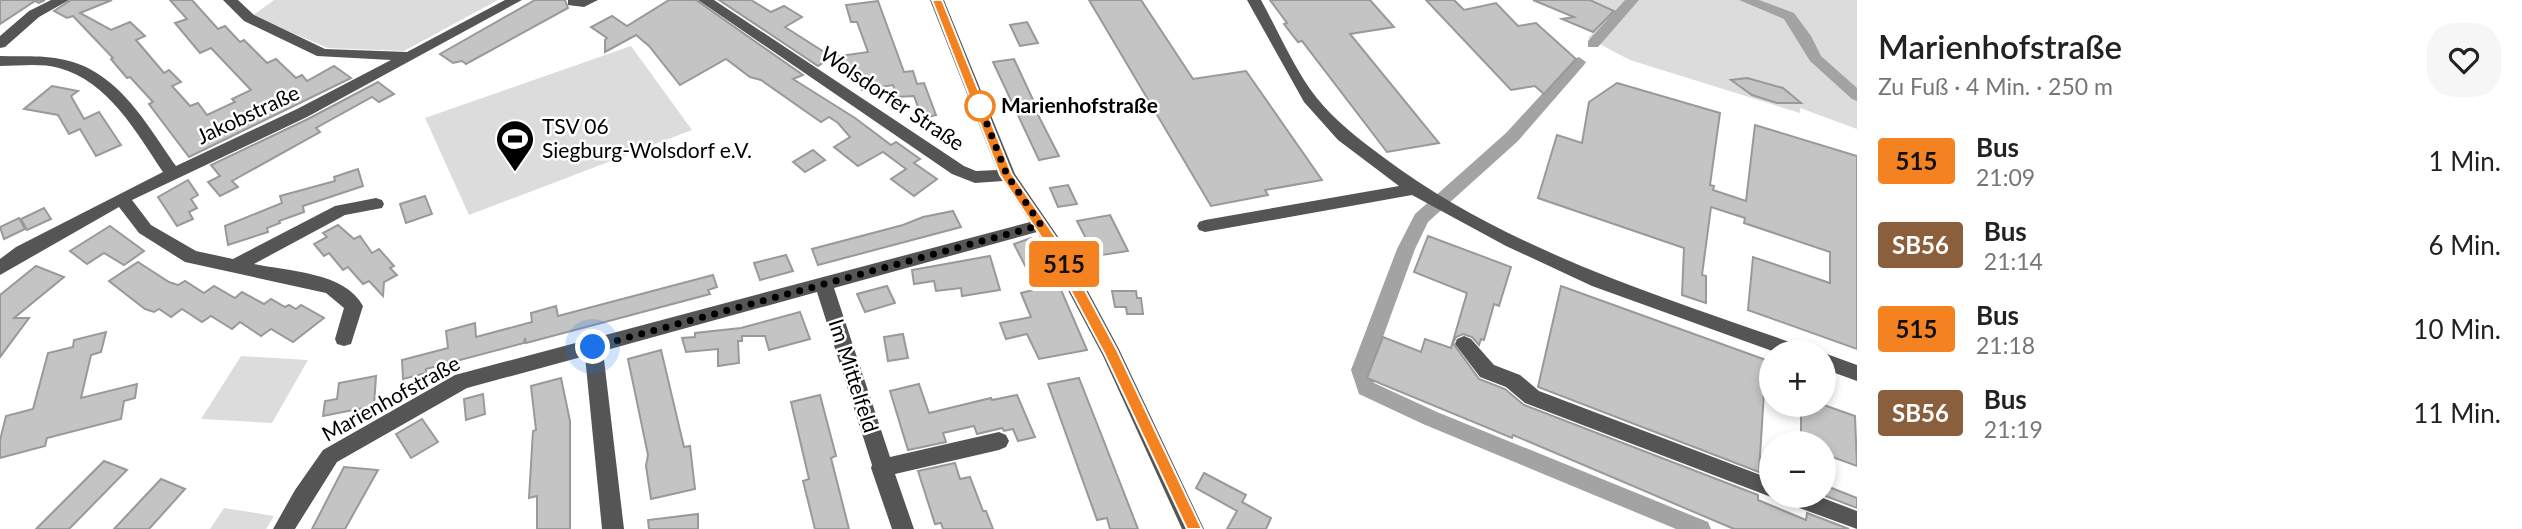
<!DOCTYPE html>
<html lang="de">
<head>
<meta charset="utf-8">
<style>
	body { margin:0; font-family:Lato,sans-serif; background:#f6f6f6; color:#222; height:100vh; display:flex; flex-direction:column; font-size:26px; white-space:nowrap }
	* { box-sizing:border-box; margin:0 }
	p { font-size:23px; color:#767676 }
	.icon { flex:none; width:38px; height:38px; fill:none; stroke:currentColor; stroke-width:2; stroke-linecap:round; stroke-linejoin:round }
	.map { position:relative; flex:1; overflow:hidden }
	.panel { display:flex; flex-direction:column; background:#fff; width:665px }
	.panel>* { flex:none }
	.badge { padding:0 14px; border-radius:5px; font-size:24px; line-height:46px }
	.controls { position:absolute; left:1759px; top:340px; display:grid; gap:14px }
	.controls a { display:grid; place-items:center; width:77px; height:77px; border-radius:50%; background:#fff; box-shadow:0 4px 10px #0003; font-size:35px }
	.you { position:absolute; width:35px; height:35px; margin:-18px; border:5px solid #fff; border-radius:50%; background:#1a73e8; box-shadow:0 0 0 10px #1a73e833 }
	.map>.badge { position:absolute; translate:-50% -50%; box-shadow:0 0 0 4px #fff }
	.round { display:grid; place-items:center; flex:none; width:74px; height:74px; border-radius:28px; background:#f6f6f6 }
	.headline { display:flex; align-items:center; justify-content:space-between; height:119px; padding:0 21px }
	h1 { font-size:33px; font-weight:600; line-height:52px }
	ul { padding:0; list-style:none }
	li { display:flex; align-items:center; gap:21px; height:84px; padding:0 21px }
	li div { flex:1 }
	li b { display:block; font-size:26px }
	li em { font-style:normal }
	li .badge { min-width:77px; font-weight:700; text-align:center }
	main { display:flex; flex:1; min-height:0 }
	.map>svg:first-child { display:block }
</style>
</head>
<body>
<main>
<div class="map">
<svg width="1857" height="529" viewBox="0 0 1857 529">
	<rect width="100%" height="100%" fill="#fff"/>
	<!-- green -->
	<g fill="#dcdcdc">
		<path d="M274,0H498L404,51L328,48L252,16Z"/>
		<path d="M1593,0H1857V129L1800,108V113L1630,60L1588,38L1615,11Z"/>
		<path d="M631,46L692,130L469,215L425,118Z"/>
		<path d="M241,356L308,360L272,423L201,419Z"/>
		<path d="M224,508L274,516L266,529H210Z"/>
	</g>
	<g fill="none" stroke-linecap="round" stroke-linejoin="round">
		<!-- canal -->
		<g fill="#a3a3a3" fill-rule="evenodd">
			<path d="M1625,0H1639L1598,47H1588V41Z"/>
			<path d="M1739,0H1759L1794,13L1811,36L1821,56L1857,88V101L1852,99L1810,61L1784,19Z"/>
			<path d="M1579,57L1586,62L1584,65L1518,141L1428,222L1415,249L1371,370L1374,383L1437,412L1708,522L1711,529H1676L1423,424L1359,394L1351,370L1397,249L1415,214L1506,133L1574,59Z"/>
		</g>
	</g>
	<!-- building -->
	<g fill="#c4c4c4" stroke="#999" stroke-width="2">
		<path d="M0,0H45L39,3L35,1L0,24Z"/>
		<path d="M71,0H112L80,13L111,30L130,22L145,36L136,40L164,73L169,70L181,82L172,86L190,106L198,103L207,115L235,102L232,99L251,90L211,48L200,53L175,23L187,19L170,0H192L218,29L225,26L240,42L244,40L267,63L276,59L296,78L302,75L307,81L334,66L351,78L189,157L149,104L153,102L130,77L127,78L111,59L113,58L73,16L67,18L54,11Z"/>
		<path d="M535,0H565L568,8L466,64L462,61L453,63L440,54Z"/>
		<path d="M669,0H696L803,75L793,79L855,118L891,145L896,142L920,159L914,163L937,179L914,196L891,179L906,169L883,152L858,166L834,147L850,137L838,123L829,117L821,122L761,80L750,77L726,59L680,85L649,46L636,35L605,52V40L607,38L591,27L612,16L627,26Z"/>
		<path d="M719,0H751L771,12L784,6L802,17L785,27L832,57L818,66Z"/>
		<path d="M1089,0H1141L1193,79L1246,71L1322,180L1265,190L1268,195L1211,206Z"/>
		<path d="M1270,0H1370L1394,27L1350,34L1439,143L1387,152L1302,41L1298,42L1284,24L1287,23Z"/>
		<path d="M1426,0H1454L1464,10L1496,3L1518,26L1536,23L1576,59L1544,94L1535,86L1511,90Z"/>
		<path d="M1533,0H1590L1614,11L1593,32L1562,19L1574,17Z"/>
		<path d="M878,1L904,72L913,71L917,84L924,83L936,115L922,118L914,96L897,97L893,85L862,90L855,69L838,72L833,57L868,52L857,22H851L846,5Z"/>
		<path d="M1027,22L1038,43L1020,46L1010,25Z"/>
		<path d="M1014,59L1035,104L1033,105L1059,156L1039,160L993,62Z"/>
		<path d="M1747,78L1783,88L1801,103H1777L1752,95L1731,80Z"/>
		<path d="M378,82L394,94L379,102L372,97L316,128L320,132L232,181L238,187L220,196L208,182L220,176L211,165L308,119Z"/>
		<path d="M1617,83L1720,113L1710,185L1714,186L1713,190L1746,201L1755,125L1857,156V349L1748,310L1753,257L1830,283V252L1744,223L1745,218L1711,207L1702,275L1706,276V303L1682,295L1684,248L1538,198L1557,135L1582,143L1589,102Z"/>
		<path d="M52,86L78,91L71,96L84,119L99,112L121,145L96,156L80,129L69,134L58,115L24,109Z"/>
		<path d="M813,150L825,160L805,172L793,162Z"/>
		<path d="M358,169L363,186L303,206L304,212L279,221L280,223L267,228L268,232L228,245L225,226L282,203L280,196L335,181L334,177Z"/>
		<path d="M188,180L198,195L191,199L197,208L189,212L193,219L177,226L158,197Z"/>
		<path d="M1068,185L1077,204L1058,207L1050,188Z"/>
		<path d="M425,196L432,214L406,223L400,204Z"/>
		<path d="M44,208L51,219L27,230L21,219Z"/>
		<path d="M953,211L961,227L818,265L812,249L903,225L923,217Z"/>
		<path d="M1110,215L1128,251L1095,256L1077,221Z"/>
		<path d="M19,218L25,229L4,239L0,227Z"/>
		<path d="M338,225L354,239L360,236L372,253L379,249L394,266L390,268L397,275L384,282L383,296L369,281L363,284L348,267L343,270L329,253L324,256L314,244L327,237L323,233Z"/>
		<path d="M110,226L144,251L124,265L104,253L87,264L70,251Z"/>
		<path d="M1428,236L1511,267L1499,306L1494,304L1484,340L1481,339L1479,345L1472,337L1463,334L1456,337L1453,343L1479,379L1505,389L1524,405L1758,495V500L1806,520L1807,513L1849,529H1734L1513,435L1512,438L1367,378L1383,337L1421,352L1425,339L1451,348L1467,293L1414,272Z"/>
		<path d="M1031,238L1052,269L1087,350L1039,359L1027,334L1006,339L1000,323L1031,317L1021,293L1037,289L1014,244Z"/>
		<path d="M786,255L793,271L760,280L754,263Z"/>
		<path d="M990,256L1000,290L962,296L961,288L936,291L934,281L914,284L912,270Z"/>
		<path d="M138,262L169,282L178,285L185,281L204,293L214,286L235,298L242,292L264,304L271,299L285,307L289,305L296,309L301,305L324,318L293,342L271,329L261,336L240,322L232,329L211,316L202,322L182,309L171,317L159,309L154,312L145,309L109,281Z"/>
		<path d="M36,266L64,277L14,318H29L0,357V295Z"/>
		<path d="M713,275L717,287L708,290L710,294L526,343L525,338L524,343L426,369V373L403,379L402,360L448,348L446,331L475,323L476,337L532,322L531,313L556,306L558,316Z"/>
		<path d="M887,286L895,303L865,312L857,294Z"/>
		<path d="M1561,286L1766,360L1759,472L1538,387Z"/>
		<path d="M1112,291H1136L1137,298H1141L1143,314H1127L1126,307H1115Z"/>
		<path d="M800,312L810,339L769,350L765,336H742V341H738L739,363L718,366V349L686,352L682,338L695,337V333L741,328Z"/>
		<path d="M106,332L101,352L91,355L81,398L137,384L135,398L124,401L121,419L47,438L45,446L0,458V440L6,416L33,409L48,353L73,347L74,340Z"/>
		<path d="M903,334L908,358L888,361L884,337Z"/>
		<path d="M661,350L684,447L690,446L695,489L651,499L646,466L648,455L628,359Z"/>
		<path d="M376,376L374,406L323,416L325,401L337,399L339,383Z"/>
		<path d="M561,378L570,421V529H537V496L529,498L533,431L536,430L531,386Z"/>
		<path d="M1079,378L1103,439L1138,529H1110L1107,518L1097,520L1048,384Z"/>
		<path d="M919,384L929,413L991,398L992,400L1017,395L1035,437L1018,441L1013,429L1004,431L1002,428L977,434L974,426L943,433L946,442L908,450L890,391Z"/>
		<path d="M483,394L485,414L466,420L464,399Z"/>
		<path d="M820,395L836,456L831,458L849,529H815L803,481L809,479L791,402Z"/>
		<path d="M1801,404H1821L1855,416L1857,466L1824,454V443H1801Z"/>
		<path d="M422,419L438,442L411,458L396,434Z"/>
		<path d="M104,461L127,470L69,529H36Z"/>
		<path d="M955,463L960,479L970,477L983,511H986L993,529H943L941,523L935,524L918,471Z"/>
		<path d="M344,467L378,470L345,529H312Z"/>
		<path d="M1204,473L1246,495L1242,502L1271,518L1266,529H1227L1237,511L1196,488Z"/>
		<path d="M161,479L185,489L149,529H114Z"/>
		<path d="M1824,485L1857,498V508L1823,495Z"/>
		<path d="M698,514V529H649L648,520Z"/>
	</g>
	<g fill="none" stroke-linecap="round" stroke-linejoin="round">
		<!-- minor -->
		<g fill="#555" fill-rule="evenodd">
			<path d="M51,0H69L39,17L5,47L0,48V36L29,11Z"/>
			<path d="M223,0H238L254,15L325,49L407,52L505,0H522L307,117L132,200L151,225L196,251L233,259L335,206L376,198L382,200L384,204L382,208L345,215L254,264C287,271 345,272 363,306L351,344L344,346L337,344L335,339L344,308L326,293L185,262L139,233L119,207L0,275V259L16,247L163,172C136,132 109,82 59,68C41,63 18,66 0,66V56C19,57 41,55 60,59C116,68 146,123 176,166L297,109L391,60L317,56L244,21Z"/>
			<path d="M568,0H598L584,7L568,5Z"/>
			<path d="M698,0H714L964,166L976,171L997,170L930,0H944L1015,174L1061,241L1119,349L1204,529H1182L1103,356L1037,232L834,288L890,457L999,432L1006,435L1009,441L1006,447L999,450L895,474L914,529H892L871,468L872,465L817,292L603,351L624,529H602L585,356L467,388L337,462L295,529H273L295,490L323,450L455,375L1030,222L1003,181L975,183L952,174Z"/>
			<path d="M1247,0H1261C1277,29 1296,72 1316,97C1335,121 1359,139 1383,157C1507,250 1659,296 1804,347L1806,352H1775L1592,286L1506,246L1412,195L1205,232L1199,230L1197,226L1199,222L1205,220L1399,186L1338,140L1304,102Z"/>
			<path d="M1464,336L1471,339L1494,365L1520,375L1539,391L1771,479V495H1777L1771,497L1525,403L1506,387L1480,377L1455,344L1457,339Z"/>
			<path d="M1824,353L1857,365V381L1824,369Z"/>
			<path d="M1780,495H1815L1857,511V529L1783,502Z"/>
		</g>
	</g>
	<!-- line -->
	<path fill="#f58220" stroke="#fff" stroke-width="2" d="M932,0H942L1012,174L1059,242L1117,350L1202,529H1187L1105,355L1072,293L1049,249L1000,175Z"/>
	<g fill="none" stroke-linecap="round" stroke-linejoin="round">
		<!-- walk -->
		<path stroke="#000" stroke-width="7" stroke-dasharray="0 12.6" d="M593,347L1041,225L1007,175L980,106"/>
	</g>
	<!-- icons -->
	<defs>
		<symbol id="stadium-pin" viewBox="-11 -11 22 30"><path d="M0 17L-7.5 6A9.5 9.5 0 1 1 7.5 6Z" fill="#000" stroke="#fff"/><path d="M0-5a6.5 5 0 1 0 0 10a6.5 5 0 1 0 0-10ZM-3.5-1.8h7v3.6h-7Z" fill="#fff"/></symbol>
	</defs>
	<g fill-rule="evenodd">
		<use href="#stadium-pin" x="493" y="117" width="44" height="60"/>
	</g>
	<!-- markers -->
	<circle fill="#fff" stroke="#f58220" stroke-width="3.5" cx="980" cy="106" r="14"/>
	<g text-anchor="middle" stroke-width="5" stroke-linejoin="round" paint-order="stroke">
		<!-- street labels -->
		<g font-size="21" fill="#000" stroke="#fff">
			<text transform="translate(892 99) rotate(34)" y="7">Wolsdorfer Straße</text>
			<text transform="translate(248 115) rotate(-25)" y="7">Jakobstraße</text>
			<text transform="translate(853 376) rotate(72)" y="7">Im Mittelfeld</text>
			<text transform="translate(391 399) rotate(-29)" y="7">Marienhofstraße</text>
		</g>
		<!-- stop labels -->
		<g font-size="21" font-weight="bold" fill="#000" stroke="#fff" text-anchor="start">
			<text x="1001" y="113">Marienhofstraße</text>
		</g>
		<!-- poi labels -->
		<g font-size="21" fill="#000" stroke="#fff" text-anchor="start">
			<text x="542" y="134">TSV 06<tspan x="542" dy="24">Siegburg-Wolsdorf e.V.</tspan></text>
		</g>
	</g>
</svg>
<div class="controls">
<a>+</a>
<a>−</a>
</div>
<div class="you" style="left:593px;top:347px"></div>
<b class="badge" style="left:1064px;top:264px;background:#f58220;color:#111">515</b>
</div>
<section class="panel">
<div class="headline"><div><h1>Marienhofstraße</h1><p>Zu Fuß · 4 Min. · 250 m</p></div><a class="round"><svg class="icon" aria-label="heart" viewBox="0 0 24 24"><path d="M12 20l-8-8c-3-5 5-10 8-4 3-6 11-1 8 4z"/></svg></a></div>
<ul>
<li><span class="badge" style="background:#f58220;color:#111">515</span><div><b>Bus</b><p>21:09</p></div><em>1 Min.</em></li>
<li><span class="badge" style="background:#8b5e3c;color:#fff">SB56</span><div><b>Bus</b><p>21:14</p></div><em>6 Min.</em></li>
<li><span class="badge" style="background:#f58220;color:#111">515</span><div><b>Bus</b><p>21:18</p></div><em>10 Min.</em></li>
<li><span class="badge" style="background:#8b5e3c;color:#fff">SB56</span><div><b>Bus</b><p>21:19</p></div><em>11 Min.</em></li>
</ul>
</section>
</main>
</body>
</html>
